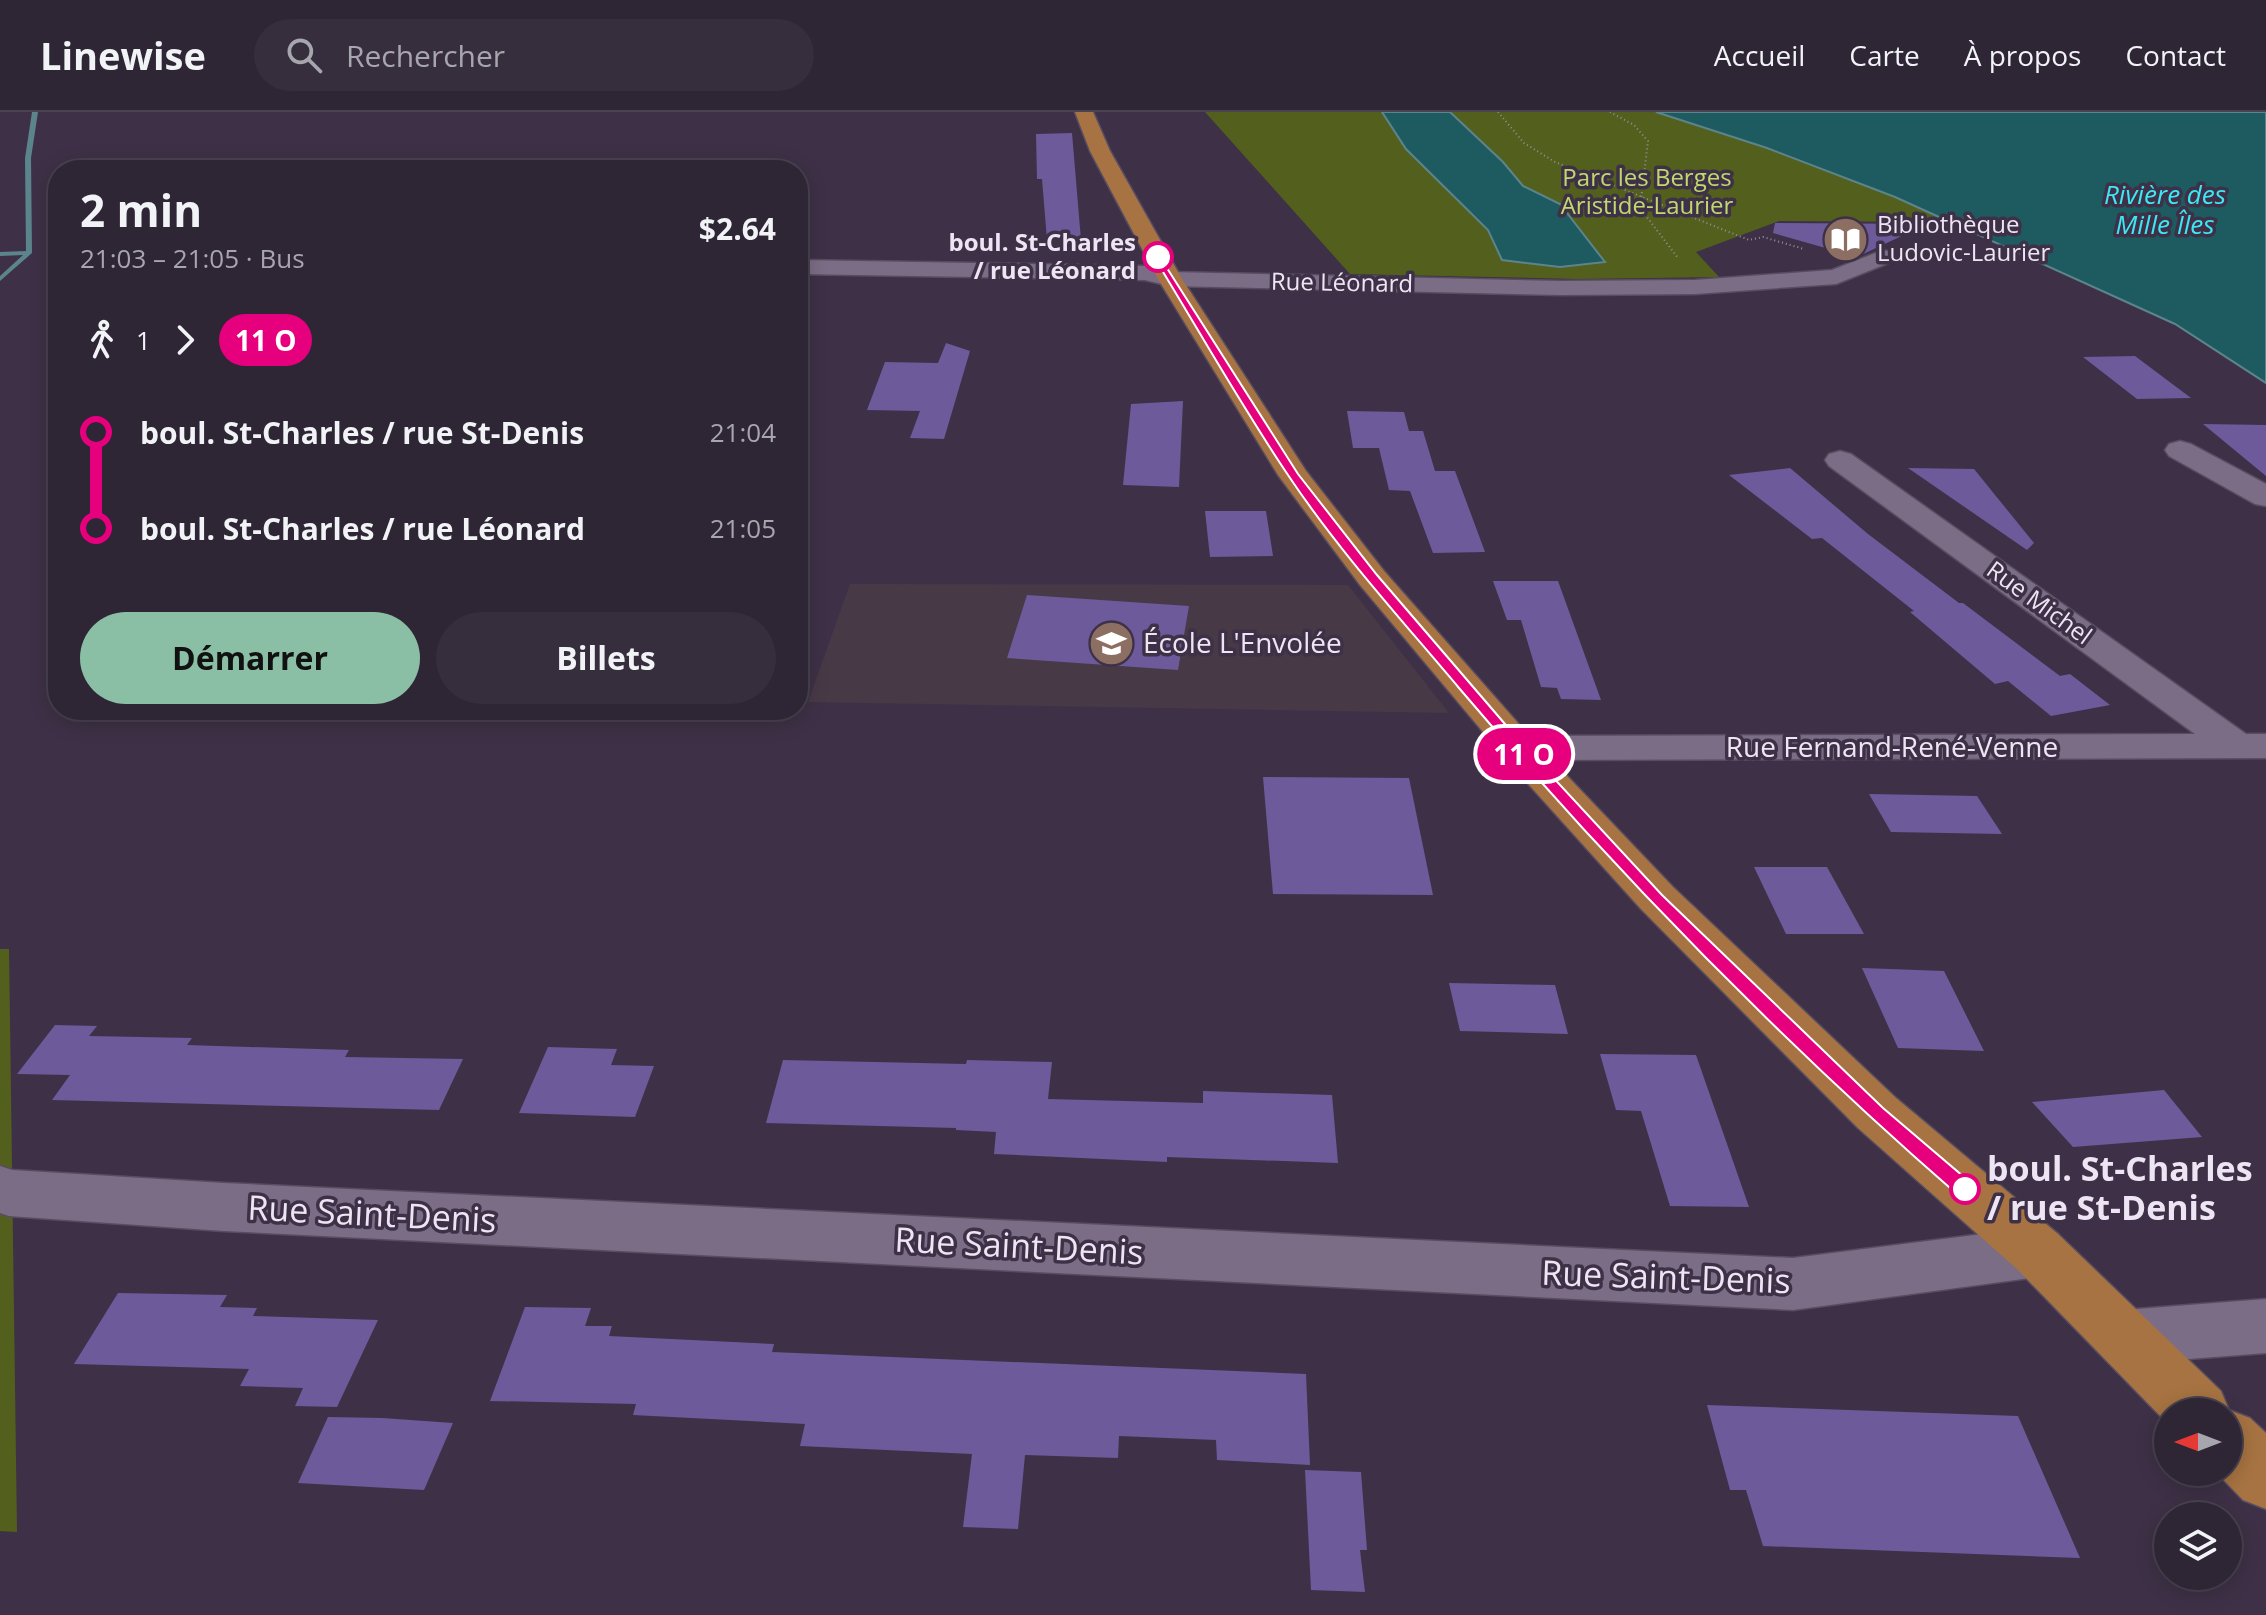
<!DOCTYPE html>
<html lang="fr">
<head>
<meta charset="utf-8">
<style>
	body { margin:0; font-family:"Open Sans",sans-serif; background:#362d3d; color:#f1f3f6; height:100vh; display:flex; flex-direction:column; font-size:30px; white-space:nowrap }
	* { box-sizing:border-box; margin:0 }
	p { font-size:26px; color:#a7a5ad }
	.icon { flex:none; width:44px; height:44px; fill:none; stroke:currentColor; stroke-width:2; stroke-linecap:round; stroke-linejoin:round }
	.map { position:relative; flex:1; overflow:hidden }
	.sheet { position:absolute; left:48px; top:48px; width:760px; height:560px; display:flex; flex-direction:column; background:#2e2535; border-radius:32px; box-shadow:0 4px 20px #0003,0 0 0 2px #494250 }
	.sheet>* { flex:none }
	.badge { padding:0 16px; border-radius:26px; font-size:28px; line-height:52px }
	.needle { width:52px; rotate:270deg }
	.controls { position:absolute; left:2154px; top:1286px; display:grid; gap:16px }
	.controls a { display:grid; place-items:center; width:88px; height:88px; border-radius:50%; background:#2e2535; box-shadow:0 4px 20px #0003,0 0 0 2px #494250; font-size:40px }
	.map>.badge { position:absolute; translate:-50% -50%; box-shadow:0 0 0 4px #fff }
	.legs { display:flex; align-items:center; gap:12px; height:88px; padding:0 32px; font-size:26px }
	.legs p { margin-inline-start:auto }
	.summary { display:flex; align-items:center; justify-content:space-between; height:136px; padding:0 32px }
	h1 { font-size:44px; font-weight:700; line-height:60px }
	.action { display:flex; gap:16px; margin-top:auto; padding:16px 32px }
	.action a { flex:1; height:92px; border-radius:48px; background:#8abfa5; color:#111; font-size:32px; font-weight:700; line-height:92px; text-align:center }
	.action a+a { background:#362d3d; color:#f1f3f6 }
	ul { padding:0 32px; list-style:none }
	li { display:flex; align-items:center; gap:28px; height:96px; font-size:30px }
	li i { display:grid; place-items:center; width:12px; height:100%; margin:0 10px; background:currentColor }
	li i::after { content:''; width:20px; height:20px; margin:-10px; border:6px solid; border-radius:50%; background:#2e2535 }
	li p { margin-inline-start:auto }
	li:first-child i { background:linear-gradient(#0000 50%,currentColor 0) }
	li:last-child i { background:linear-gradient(currentColor 50%,#0000 0) }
	header { display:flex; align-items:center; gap:48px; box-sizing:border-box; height:112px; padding:0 40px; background:#2e2535; border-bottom:2px solid #494250 }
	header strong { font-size:38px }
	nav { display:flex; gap:44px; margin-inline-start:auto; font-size:28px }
	.search { width:560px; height:72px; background:#362d3d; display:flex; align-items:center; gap:20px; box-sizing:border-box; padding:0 28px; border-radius:44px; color:#a7a5ad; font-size:30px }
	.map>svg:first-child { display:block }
</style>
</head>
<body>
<header>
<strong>Linewise</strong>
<div class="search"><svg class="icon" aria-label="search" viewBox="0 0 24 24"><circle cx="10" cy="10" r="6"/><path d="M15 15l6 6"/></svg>Rechercher</div>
<nav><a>Accueil</a><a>Carte</a><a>À propos</a><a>Contact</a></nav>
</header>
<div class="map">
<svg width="2266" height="1503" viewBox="0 0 2266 1503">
	<rect width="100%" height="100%" fill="#3e3147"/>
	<!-- education -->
	<path fill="#483946" d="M850,472L1348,473L1449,601L808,590Z"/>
	<!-- green -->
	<g fill="#53601d">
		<path d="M1205,0H1382L1406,37L1488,118L1560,155L1604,149L1560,92L1523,74L1503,50L1450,0H1656L1767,36L1895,85L1949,110L1779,109L1696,140L1719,165L1579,167L1350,162Z"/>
		<path d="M0,837H9L17,1420L0,1419Z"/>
	</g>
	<!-- water -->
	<g fill="#1e5b60" stroke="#5c848c" stroke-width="2">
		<path d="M1382,0H1450L1503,50L1523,74L1560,92L1605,150L1560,155L1502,148L1488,118L1406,37Z"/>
		<path d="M1656,0H2266V271L2175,212L1895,85L1767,36Z"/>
	</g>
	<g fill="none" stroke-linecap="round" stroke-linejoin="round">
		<!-- stream -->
		<path fill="#5c848c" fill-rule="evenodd" d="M32,0H38L31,46L32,141L0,169V164L23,143L0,144V140L26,139L25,46Z"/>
	</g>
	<!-- building -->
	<g fill="#6c5a9b">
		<path d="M1072,21L1081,128H1047L1042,67H1037L1036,22Z"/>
		<path d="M1775,111L1927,112L1857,145L1773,121Z"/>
		<path d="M946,231L970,239L944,327L910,326L920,299L867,298L885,250L938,251Z"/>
		<path d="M2135,244L2191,286L2137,287L2083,245Z"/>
		<path d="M1183,289L1179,375L1123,373L1131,292Z"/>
		<path d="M1347,299L1404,300L1409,319H1423L1435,359H1455L1485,440L1433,441L1410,379L1389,378L1379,336H1353Z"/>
		<path d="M2203,312L2266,313V364Z"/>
		<path d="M1790,356L1868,422L1959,491H1963L2060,564L2070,562L2110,593L2051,604L2008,569L1995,572L1910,500L1914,499L1822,426L1812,427L1729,363Z"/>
		<path d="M1908,356L1974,357L2034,431L2027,438Z"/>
		<path d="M1205,399H1266L1273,444L1210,445Z"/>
		<path d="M1493,469H1558L1601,588L1561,587L1557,576L1541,575L1521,508H1507Z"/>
		<path d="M1027,483L1189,494L1178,558L1007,546Z"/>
		<path d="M1263,665L1409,666L1433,783L1273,782Z"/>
		<path d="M1869,682L1977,684L2002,722L1891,720Z"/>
		<path d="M1754,755H1827L1864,822H1786Z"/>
		<path d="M1862,856L1944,859L1984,939L1898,936Z"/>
		<path d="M1449,871L1555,873L1568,922L1460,919Z"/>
		<path d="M55,913L97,914L89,924L192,926L187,933L349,938L345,945L463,947L439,998L52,988L70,963L17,962Z"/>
		<path d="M548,935L617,937L611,953L654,954L635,1005L519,1001Z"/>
		<path d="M1600,942L1696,943L1749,1095L1670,1094L1641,999L1616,998Z"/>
		<path d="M783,948L966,952L967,948L1052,950L1048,987L1203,991V979L1332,983L1338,1051L1167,1045V1050L994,1042L996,1020L956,1018V1016L766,1011Z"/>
		<path d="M2164,978L2202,1025L2073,1035L2032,990Z"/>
		<path d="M118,1181L227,1183L220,1195L257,1196L253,1204L378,1208L337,1295L295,1294L303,1276L240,1274L249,1257L74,1252Z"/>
		<path d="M525,1195L591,1196L585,1214H612L609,1224L774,1232L772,1240L1306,1262L1310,1353L1217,1348L1216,1328L1119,1324L1118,1346L1025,1343L1018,1417L963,1415L972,1342L800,1334L805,1312L633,1303L636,1292L490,1289Z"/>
		<path d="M1707,1293L2018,1304L2080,1446L1763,1434L1746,1378H1730Z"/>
		<path d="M328,1305L382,1306L453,1311L424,1378L298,1371Z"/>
		<path d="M1305,1358L1361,1360L1367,1438H1360L1365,1480L1311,1478Z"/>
	</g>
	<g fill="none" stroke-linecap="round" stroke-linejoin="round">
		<defs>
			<g id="minor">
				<path d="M1883,138L1891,140L1895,145L1891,150L1836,172L1695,182L1561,183L1170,174L1145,168L798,162V148L1145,154L1170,160L1561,169L1695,168L1832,158Z"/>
				<path d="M2180,329L2191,332L2266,372V394L2255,392L2169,344L2165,338L2169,332Z"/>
				<path d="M1840,339L1851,342L2246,622H2266V646L1518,648L1504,645L1498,636L1504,627L1518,624L2195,622L1829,354L1825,348L1829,342Z"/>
				<path d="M0,1054L12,1058L224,1071L1793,1146L2038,1115L2058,1122L2067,1140L2058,1158L2038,1165L1793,1198L224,1119L9,1104L0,1101Z"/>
				<path d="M2266,1187V1241L2124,1252L2103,1244L2094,1225L2103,1206L2124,1198Z"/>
			</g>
			<path id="major" d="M1075,0H1093L1110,39L1182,167L1306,359L1384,459L1532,627L1673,775L1896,986L2058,1122L2221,1279L2229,1298L2250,1306L2266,1321V1397L2243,1388L2216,1360H2228V1300H2168V1312L2018,1158L1858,1016L1641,797L1504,645L1360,473L1278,363L1158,167L1090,39Z"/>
		</defs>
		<!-- minor casing -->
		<use href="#minor" stroke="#584d60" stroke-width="3"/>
		<!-- major casing -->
		<use href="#major" stroke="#584d60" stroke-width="3"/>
		<!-- path -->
		<g stroke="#978c9e" stroke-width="2" stroke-dasharray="1 3" stroke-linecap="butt">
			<path d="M1498,0L1524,31L1555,50L1749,128L1763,125L1804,137"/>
			<path d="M1610,0L1634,13L1648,29L1640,96L1678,146"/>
		</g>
		<!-- minor -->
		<use href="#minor" fill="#7b6d85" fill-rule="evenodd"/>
		<!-- major -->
		<use href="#major" fill="#a77342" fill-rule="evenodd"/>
	</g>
	<!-- line-1 -->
	<path fill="#e6007e" stroke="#fff" stroke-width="2" d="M1158,142L1298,362L1377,463L1523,633L1662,783L1883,996L1971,1071L1974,1077L1971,1083H1958C1779,927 1613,757 1459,576C1401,507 1338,438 1288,363C1240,292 1198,217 1154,145Z"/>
	<!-- icons -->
	<defs>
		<symbol id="library-disc" viewBox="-11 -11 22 22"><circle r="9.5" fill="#8d6e63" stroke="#3e3147"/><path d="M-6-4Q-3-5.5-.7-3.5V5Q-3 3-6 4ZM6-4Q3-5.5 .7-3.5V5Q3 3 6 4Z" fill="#fff"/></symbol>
		<symbol id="school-disc" viewBox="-11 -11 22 22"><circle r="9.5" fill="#8d6e63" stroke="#3e3147"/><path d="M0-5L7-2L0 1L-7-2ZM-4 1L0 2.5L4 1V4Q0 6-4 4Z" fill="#fff"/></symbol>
	</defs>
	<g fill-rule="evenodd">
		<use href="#library-disc" x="1820" y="102" width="51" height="51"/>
		<use href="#school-disc" x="1086" y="506" width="51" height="51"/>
	</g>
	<!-- markers -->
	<g fill="#fff" stroke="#e6007e" stroke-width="4">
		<circle cx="1158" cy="145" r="14"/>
		<circle cx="1965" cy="1077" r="14"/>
	</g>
	<g text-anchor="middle" stroke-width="7" stroke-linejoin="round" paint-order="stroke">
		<!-- far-park labels -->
		<g font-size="24" fill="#c1d86f" stroke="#3e3147">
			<text x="1647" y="74">Parc les Berges<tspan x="1647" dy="28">Aristide-Laurier</tspan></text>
		</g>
		<!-- far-poi labels -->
		<g font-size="24" fill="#ede5f3" stroke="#3e3147" text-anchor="start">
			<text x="1877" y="121">Bibliothèque<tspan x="1877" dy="28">Ludovic-Laurier</tspan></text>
		</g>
		<!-- far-stop labels -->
		<g font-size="24" font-weight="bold" fill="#ede5f3" stroke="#3e3147" text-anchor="end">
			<text x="1136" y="139">boul. St-Charles<tspan x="1136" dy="28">/ rue Léonard</tspan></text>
		</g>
		<!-- far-street labels -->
		<g font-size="24" fill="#ede5f3" stroke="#3e3147">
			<text transform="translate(1342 171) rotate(1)" y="8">Rue Léonard</text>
			<text transform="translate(2039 491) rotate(36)" y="8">Rue Michel</text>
		</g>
		<!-- far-water labels -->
		<g font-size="26" font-style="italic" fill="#3de7f3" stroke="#3e3147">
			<text x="2165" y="92">Rivière des<tspan x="2165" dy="30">Mille Îles</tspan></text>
		</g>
		<!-- poi labels -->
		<g font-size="28" fill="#ede5f3" stroke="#3e3147" text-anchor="start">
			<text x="1143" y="541">École L'Envolée</text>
		</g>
		<!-- street labels -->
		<g font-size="28" fill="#ede5f3" stroke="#3e3147">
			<text x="1892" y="645">Rue Fernand-René-Venne</text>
		</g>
		<!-- near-stop labels -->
		<g font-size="34" font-weight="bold" fill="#ede5f3" stroke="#3e3147" text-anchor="start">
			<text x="1987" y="1069">boul. St-Charles<tspan x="1987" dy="39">/ rue St-Denis</tspan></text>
		</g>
		<!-- near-street labels -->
		<g font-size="34" fill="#ede5f3" stroke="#3e3147">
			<text transform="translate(372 1102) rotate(3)" y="12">Rue Saint-Denis</text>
			<text transform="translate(1019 1134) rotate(3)" y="12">Rue Saint-Denis</text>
			<text transform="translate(1666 1165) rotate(2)" y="12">Rue Saint-Denis</text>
		</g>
	</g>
</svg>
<div class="controls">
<a><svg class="needle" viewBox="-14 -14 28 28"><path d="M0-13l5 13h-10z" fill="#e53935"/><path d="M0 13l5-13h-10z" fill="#a7a5ad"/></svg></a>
<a><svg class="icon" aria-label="layers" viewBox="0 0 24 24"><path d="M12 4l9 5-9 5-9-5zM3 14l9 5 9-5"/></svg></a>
</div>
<b class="badge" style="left:1524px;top:642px;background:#e6007e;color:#fff">11 O</b>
<section class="sheet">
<div class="summary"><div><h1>2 min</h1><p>21:03 – 21:05 · Bus</p></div><b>$2.64</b></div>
<div class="legs"><svg class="icon" aria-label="walk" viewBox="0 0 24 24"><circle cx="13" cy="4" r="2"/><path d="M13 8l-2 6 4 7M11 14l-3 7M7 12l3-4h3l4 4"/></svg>1<svg class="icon" aria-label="forward" viewBox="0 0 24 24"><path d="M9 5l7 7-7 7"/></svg><b class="badge" style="background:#e6007e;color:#fff">11 O</b></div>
<ul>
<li><i style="color:#e6007e"></i><b>boul. St-Charles / rue St-Denis</b><p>21:04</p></li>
<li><i style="color:#e6007e"></i><b>boul. St-Charles / rue Léonard</b><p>21:05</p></li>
</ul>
<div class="action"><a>Démarrer</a><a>Billets</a></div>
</section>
</div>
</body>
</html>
